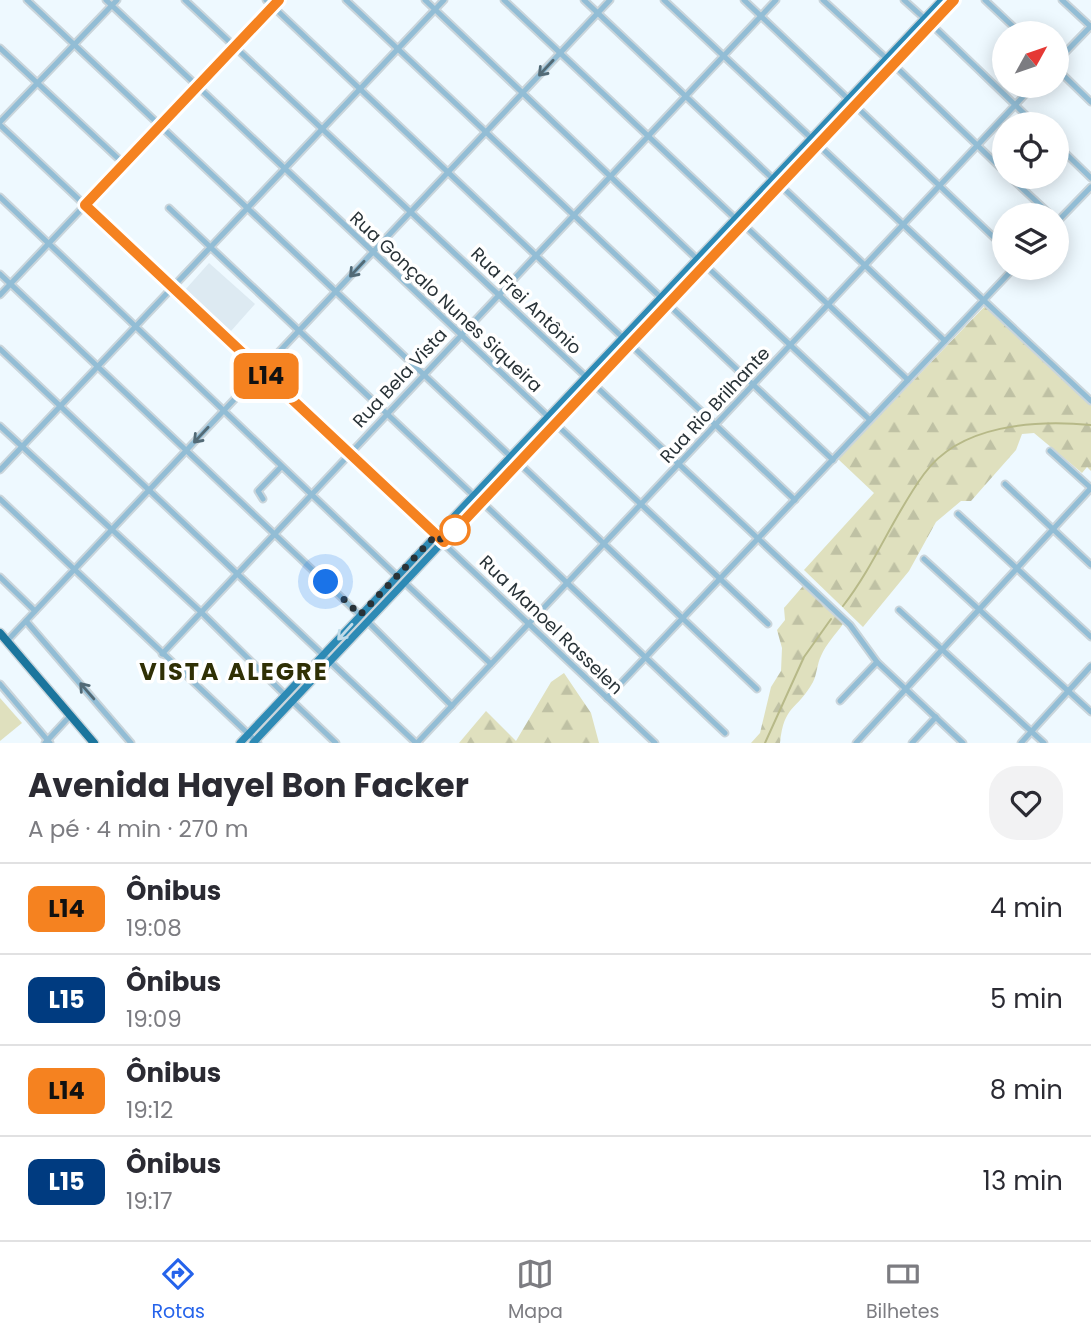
<!DOCTYPE html>
<html lang="pt">
<head>
<meta charset="utf-8">
<style>
	body { margin:0; font-family:Poppins,sans-serif; background:#f2f2f3; color:#2b2b33; height:100vh; display:flex; flex-direction:column; font-size:26px; white-space:nowrap }
	* { box-sizing:border-box; margin:0 }
	p { font-size:23px; color:#7c7c81 }
	.icon { flex:none; width:38px; height:38px; fill:none; stroke:currentColor; stroke-width:2; stroke-linecap:round; stroke-linejoin:round }
	.map { position:relative; height:743px; overflow:hidden }
	.sheet { display:flex; flex-direction:column; background:#fff; flex:1 }
	.sheet>* { flex:none }
	.badge { padding:0 14px; border-radius:10px; font-size:24px; line-height:46px }
	.needle { width:46px; rotate:50deg }
	.fabs { position:absolute; left:992px; top:21px; display:grid; gap:14px }
	.fabs a { display:grid; place-items:center; width:77px; height:77px; border-radius:50%; background:#fff; box-shadow:0 4px 18px #0003; font-size:35px }
	.you { position:absolute; width:35px; height:35px; margin:-18px; border:5px solid #fff; border-radius:50%; background:#1a73e8; box-shadow:0 0 0 10px #1a73e833 }
	.map>.badge { position:absolute; translate:-50% -50%; box-shadow:0 0 0 4px #fff }
	.round { display:grid; place-items:center; flex:none; width:74px; height:74px; border-radius:28px; background:#f2f2f3 }
	.overview { display:flex; align-items:center; justify-content:space-between; height:119px; padding:0 28px }
	h1 { font-size:33px; font-weight:700; line-height:52px }
	ul { padding:0; list-style:none }
	li { display:flex; align-items:center; gap:21px; height:91px; padding:0 28px; border-top:2px solid #e1e1e2 }
	li div { flex:1 }
	li b { display:block; font-size:26px }
	li em { font-style:normal }
	li .badge { min-width:77px; font-weight:700; text-align:center }
	.tab-bar { display:flex; justify-content:space-around; align-items:center; height:98px; border-top:2px solid #e1e1e2; background:#fff; font-size:19px; color:#7c7c81 }
	.tab-bar a { display:grid; justify-items:center; gap:4px }
	.tab-bar .selected { color:#2563eb }
	.map>svg:first-child { display:block }
</style>
</head>
<body>
<div class="map">
<svg width="1091" height="743" viewBox="0 0 1091 743">
	<defs>
		<pattern id="forest-firs" width="22" height="20" patternUnits="userSpaceOnUse" patternTransform="scale(1.75)"><rect width="22" height="20" fill="#dfe0be"/><path d="M5 1l3.5 6h-7zM16 11l3.5 6h-7z" fill="#bfc1a4"/></pattern>
	</defs>
	<rect width="100%" height="100%" fill="#eef9ff"/>
	<!-- built -->
	<path fill="#ddeaf2" d="M209,263L255,304L231,331L185,290Z"/>
	<!-- forest -->
	<g fill="url(#forest-firs)">
		<path d="M985,306L1091,405V471L1087,467L1082,473L1034,433L1022,434L1016,450L971,501H961L936,522L909,571L863,627L804,570L874,493L838,459Z"/>
		<path d="M803,586L843,624C836,634 826,644 821,656C817,664 817,674 813,682C797,711 784,704 780,743H751L760,733L771,687L781,671L782,648L777,630L785,620L784,608Z"/>
		<path d="M564,673L591,713L599,743H459L486,711L516,741L551,682Z"/>
	</g>
	<!-- pitch -->
	<path fill="#dfe0be" d="M0,698L22,723L0,741Z"/>
	<g fill="none" stroke-linecap="round" stroke-linejoin="round">
		<!-- stream -->
		<g stroke="#b7b988" stroke-width="2">
			<path d="M843,606C875,565 893,516 924,474C960,424 1035,420 1091,425"/>
			<path d="M765,743L804,657L831,619"/>
		</g>
		<defs>
			<g id="minor">
				<path d="M27,0L510,456"/>
				<path d="M106,0L768,624"/>
				<path d="M185,0L850,625L877,662L963,743"/>
				<path d="M266,0L622,337"/>
				<path d="M346,0L833,460"/>
				<path d="M425,0L696,258"/>
				<path d="M504,0L736,219"/>
				<path d="M584,0L773,179"/>
				<path d="M664,0L1091,401"/>
				<path d="M744,0L1004,247"/>
				<path d="M823,0L887,59"/>
				<path d="M904,0L925,19"/>
				<path d="M985,0L1020,33"/>
				<path d="M1062,0L1091,27"/>
				<path d="M931,24L1035,124"/>
				<path d="M0,48L124,164"/>
				<path d="M1057,61L1091,26"/>
				<path d="M894,65L1004,171"/>
				<path d="M1057,69L1091,102"/>
				<path d="M0,122L117,0"/>
				<path d="M0,125L655,743"/>
				<path d="M1057,145L1091,178"/>
				<path d="M1010,177L1051,215"/>
				<path d="M780,185L945,341"/>
				<path d="M0,197L397,576"/>
				<path d="M169,208L473,495"/>
				<path d="M1057,222L1091,187"/>
				<path d="M743,224L908,380"/>
				<path d="M705,265L870,420"/>
				<path d="M0,274L360,615"/>
				<path d="M0,295L279,0"/>
				<path d="M630,344L795,500"/>
				<path d="M0,349L416,743"/>
				<path d="M0,426L201,612L285,695"/>
				<path d="M1050,451L1091,488"/>
				<path d="M519,463L757,689"/>
				<path d="M0,470L444,0"/>
				<path d="M1005,484L1091,565"/>
				<path d="M0,499L258,743"/>
				<path d="M263,499L258,491L281,467"/>
				<path d="M482,502L725,733"/>
				<path d="M958,514L1091,637"/>
				<path d="M924,559L1091,712"/>
				<path d="M0,577L35,611"/>
				<path d="M404,582L491,664"/>
				<path d="M899,610L1044,743"/>
				<path d="M26,621L131,743"/>
				<path d="M367,621L452,706"/>
				<path d="M7,641L610,0"/>
				<path d="M162,654L776,0"/>
				<path d="M0,684L50,743"/>
				<path d="M607,698L1014,268"/>
				<path d="M292,701L336,743"/>
				<path d="M840,701L877,662"/>
				<path d="M45,743L70,716"/>
				<path d="M417,743L1033,86"/>
				<path d="M856,743L1091,488"/>
				<path d="M912,743L936,717"/>
				<path d="M1021,743L1091,666"/>
			</g>
			<g id="major">
				<path d="M240,743L942,0"/>
				<path d="M253,743L954,0"/>
			</g>
			<path id="highway" d="M0,633L94,743"/>
		</defs>
		<!-- minor casing -->
		<use href="#minor" stroke="#cad5db" stroke-width="9"/>
		<!-- major casing -->
		<use href="#major" stroke="#cad5db" stroke-width="10"/>
		<!-- highway casing -->
		<use href="#highway" stroke="#cad5db" stroke-width="11"/>
		<!-- minor -->
		<use href="#minor" stroke="#92bdd5" stroke-width="5"/>
		<!-- major -->
		<use href="#major" stroke="#2d8ab5" stroke-width="7"/>
		<!-- highway -->
		<use href="#highway" stroke="#1b759d" stroke-width="8"/>
	</g>
	<!-- one-way arrows -->
	<defs><path id="oneway-shaft" d="M-6 0H5M1.5-3L5.5 0L1.5 3" fill="none" stroke-width="1.6" stroke-linecap="round" stroke-linejoin="round" transform="scale(1.75)"/></defs>
	<g stroke="#526a76">
		<use href="#oneway-shaft" transform="translate(546 68) rotate(133)"/>
		<use href="#oneway-shaft" transform="translate(357 269) rotate(133)"/>
		<use href="#oneway-shaft" transform="translate(201 435) rotate(133)"/>
		<use href="#oneway-shaft" transform="translate(87 691) rotate(-131)"/>
	</g>
	<use stroke="#c0dce9" href="#oneway-shaft" transform="translate(345 632) rotate(132)"/>
	<g fill="none" stroke-linecap="round" stroke-linejoin="round">
		<defs>
			<path id="line" d="M279,0L85,205L444,542L954,0"/>
		</defs>
		<!-- line casing -->
		<use href="#line" stroke="#fff" stroke-width="16"/>
		<!-- line -->
		<use href="#line" stroke="#f58220" stroke-width="10"/>
		<!-- walk -->
		<path stroke="#283237" stroke-width="7" stroke-dasharray="0 12.6" d="M326,582L360,615L436,535L444,542L455,530"/>
	</g>
	<!-- markers -->
	<circle fill="#fff" stroke="#f58220" stroke-width="3.5" cx="455" cy="530" r="14"/>
	<g text-anchor="middle" stroke-width="7" stroke-linejoin="round" paint-order="stroke">
		<!-- street labels -->
		<g font-size="18" fill="#283237" stroke="#fff">
			<text transform="translate(526 301) rotate(44)" y="6">Rua Frei Antônio</text>
			<text transform="translate(446 302) rotate(43)" y="6">Rua Gonçalo Nunes Siqueira</text>
			<text transform="translate(400 378) rotate(-47)" y="6">Rua Bela Vista</text>
			<text transform="translate(715 405) rotate(-47)" y="6">Rua Rio Brilhante</text>
			<text transform="translate(551 625) rotate(44)" y="6">Rua Manoel Rasselen</text>
		</g>
		<!-- district labels -->
		<g font-size="24" font-weight="bold" letter-spacing="2" fill="#303005" stroke="#fff">
			<text x="234" y="680">VISTA ALEGRE</text>
		</g>
	</g>
</svg>
<div class="fabs">
<a><svg class="needle" viewBox="-14 -14 28 28"><path d="M0-13l5 13h-10z" fill="#e53935"/><path d="M0 13l5-13h-10z" fill="#7c7c81"/></svg></a>
<a><svg class="icon" aria-label="locate" viewBox="0 0 24 24"><circle cx="12" cy="12" r="6"/><path d="M12 2v4M12 18v4M2 12h4M18 12h4"/></svg></a>
<a><svg class="icon" aria-label="layers" viewBox="0 0 24 24"><path d="M12 4l9 5-9 5-9-5zM3 14l9 5 9-5"/></svg></a>
</div>
<div class="you" style="left:326px;top:582px"></div>
<b class="badge" style="left:266px;top:376px;background:#f58220;color:#111">L14</b>
</div>
<section class="sheet">
<div class="overview"><div><h1>Avenida Hayel Bon Facker</h1><p>A pé · 4 min · 270 m</p></div><a class="round"><svg class="icon" aria-label="heart" viewBox="0 0 24 24"><path d="M12 20l-8-8c-3-5 5-10 8-4 3-6 11-1 8 4z"/></svg></a></div>
<ul>
<li><span class="badge" style="background:#f58220;color:#111">L14</span><div><b>Ônibus</b><p>19:08</p></div><em>4 min</em></li>
<li><span class="badge" style="background:#003b80;color:#fff">L15</span><div><b>Ônibus</b><p>19:09</p></div><em>5 min</em></li>
<li><span class="badge" style="background:#f58220;color:#111">L14</span><div><b>Ônibus</b><p>19:12</p></div><em>8 min</em></li>
<li><span class="badge" style="background:#003b80;color:#fff">L15</span><div><b>Ônibus</b><p>19:17</p></div><em>13 min</em></li>
</ul>
</section>
<nav class="tab-bar">
<a class="selected"><svg class="icon" aria-label="directions" viewBox="0 0 24 24"><path d="M12 3l9 9-9 9-9-9zM9 14v-3h6M13 9l2 2-2 2"/></svg>Rotas</a>
<a><svg class="icon" aria-label="map" viewBox="0 0 24 24"><path d="M3 6l6-2 6 2 6-2v14l-6 2-6-2-6 2zM9 4v14M15 6v14"/></svg>Mapa</a>
<a><svg class="icon" aria-label="tickets" viewBox="0 0 24 24"><path d="M3 7h18v10H3zM15 7v10"/></svg>Bilhetes</a>
</nav>
</body>
</html>
